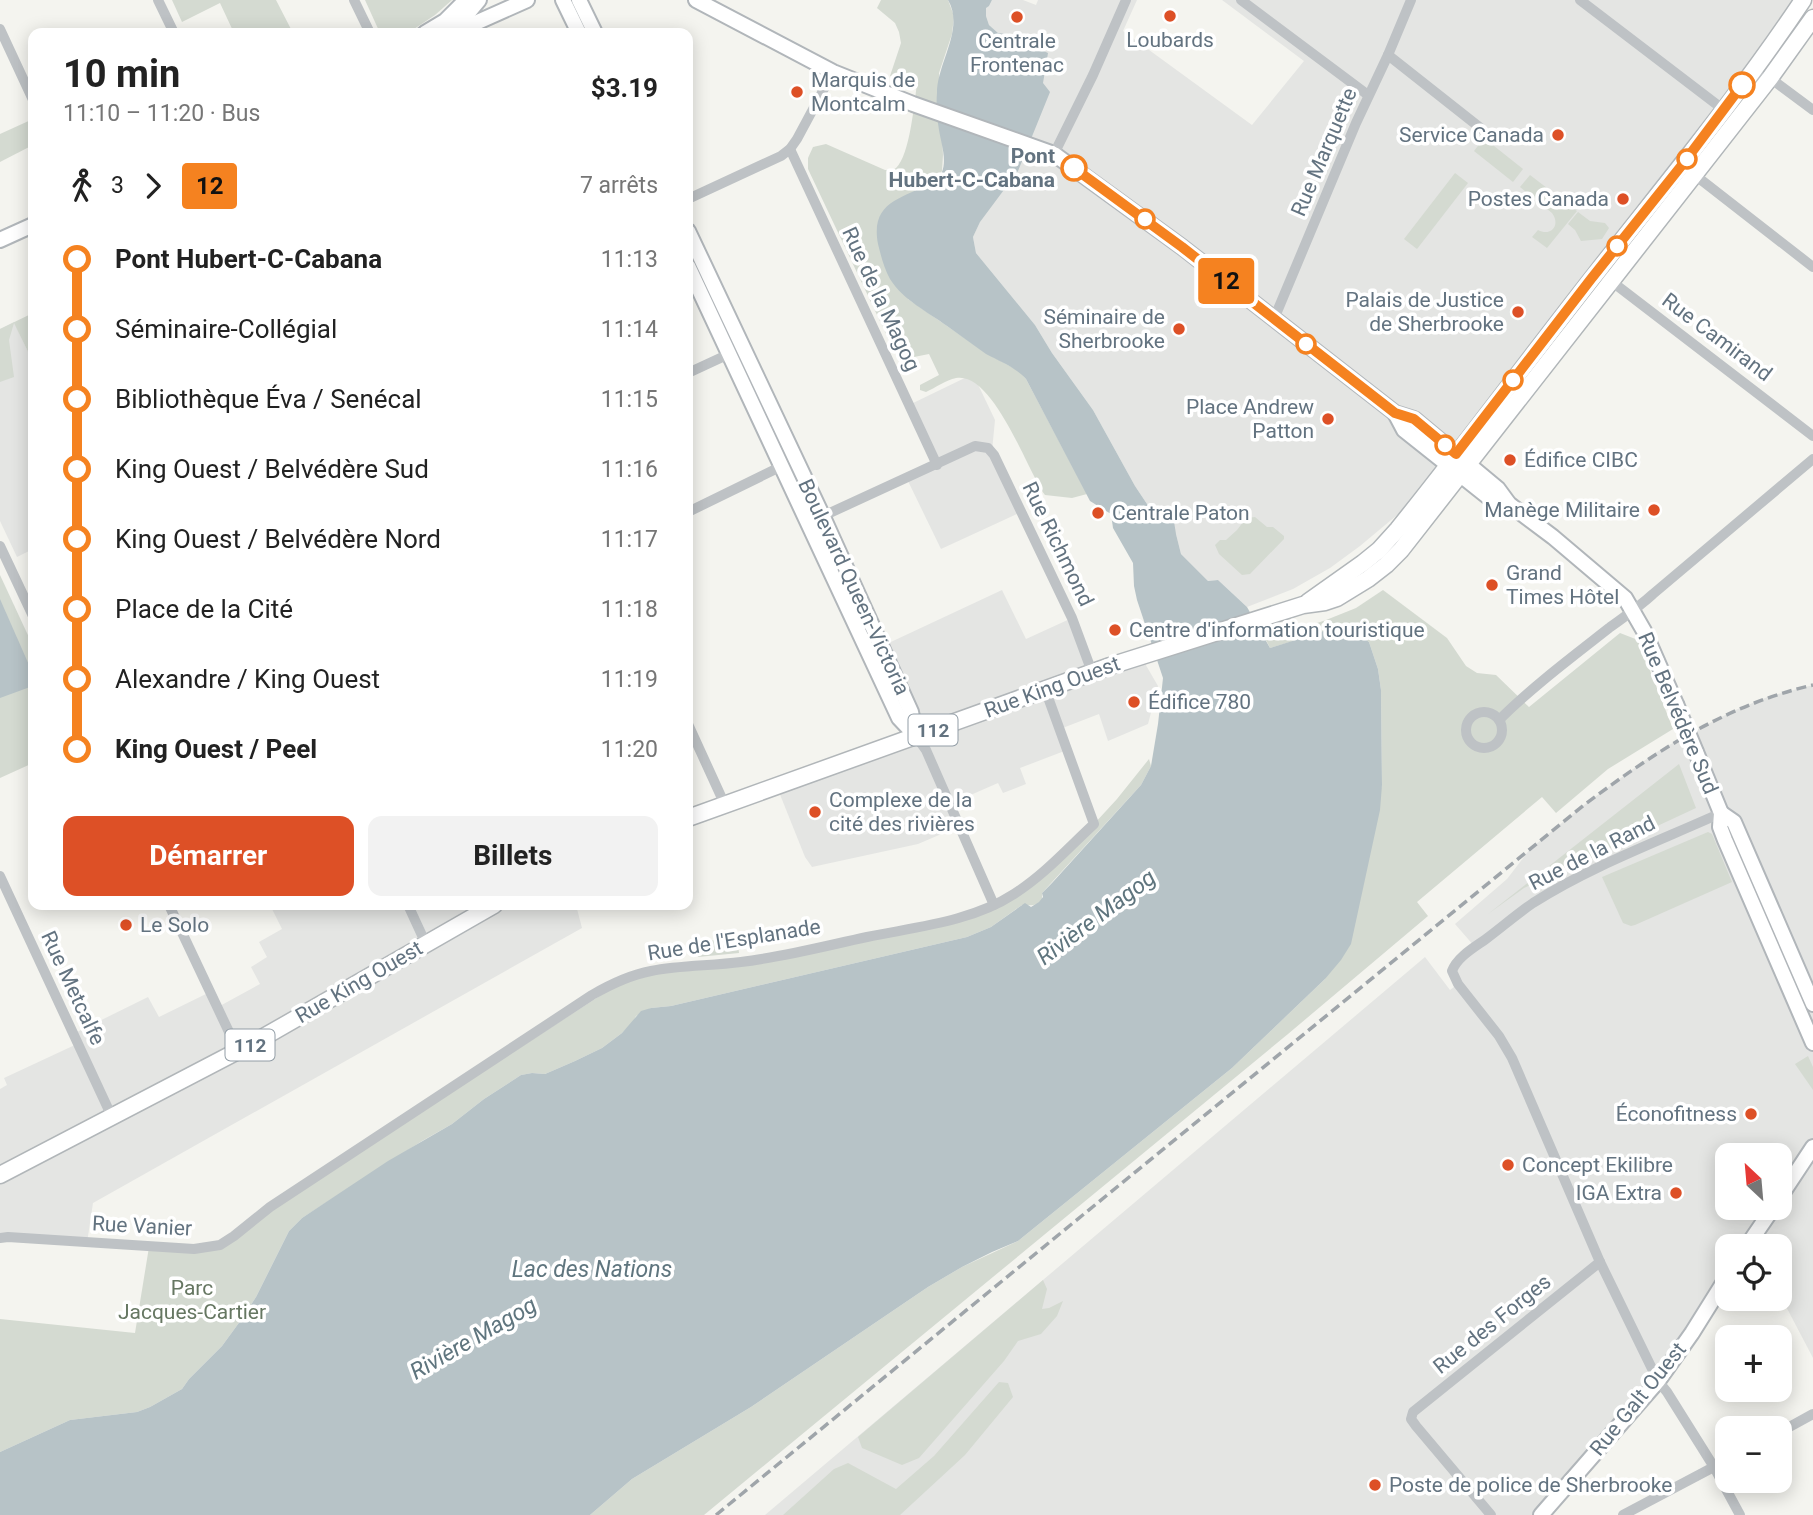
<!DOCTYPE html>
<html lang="fr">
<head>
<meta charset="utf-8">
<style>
	body { margin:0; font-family:Roboto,sans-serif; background:#f2f2f2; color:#222; height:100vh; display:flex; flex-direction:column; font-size:26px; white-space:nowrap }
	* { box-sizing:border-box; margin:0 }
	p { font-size:23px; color:#767676 }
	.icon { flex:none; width:38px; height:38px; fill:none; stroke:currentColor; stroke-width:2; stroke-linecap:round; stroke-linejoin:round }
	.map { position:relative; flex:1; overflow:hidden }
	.sheet { position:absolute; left:28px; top:28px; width:665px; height:882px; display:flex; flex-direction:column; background:#fff; border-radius:14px; box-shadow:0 4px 18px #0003 }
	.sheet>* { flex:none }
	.badge { padding:0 14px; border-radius:5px; font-size:24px; line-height:46px }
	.needle { width:46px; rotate:334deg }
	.controls { position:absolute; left:1715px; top:1143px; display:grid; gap:14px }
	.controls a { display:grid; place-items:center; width:77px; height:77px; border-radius:14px; background:#fff; box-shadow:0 4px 18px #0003; font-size:35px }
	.map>.badge { position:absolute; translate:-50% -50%; box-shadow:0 0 0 4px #fff }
	.legs { display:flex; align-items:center; gap:10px; height:77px; padding:0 35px; font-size:23px }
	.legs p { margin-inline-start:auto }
	.summary { display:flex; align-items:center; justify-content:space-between; height:119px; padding:0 35px }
	h1 { font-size:38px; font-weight:700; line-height:52px }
	.button { display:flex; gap:14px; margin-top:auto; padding:14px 35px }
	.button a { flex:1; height:80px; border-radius:14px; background:#dd5026; color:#fff; font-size:28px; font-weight:700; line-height:80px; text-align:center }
	.button a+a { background:#f2f2f2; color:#222 }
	ul { padding:0 35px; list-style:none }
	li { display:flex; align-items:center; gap:24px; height:70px; font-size:26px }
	li i { display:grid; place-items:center; width:10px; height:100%; margin:0 9px; background:currentColor }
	li i::after { content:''; width:18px; height:18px; margin:-9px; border:5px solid; border-radius:50%; background:#fff }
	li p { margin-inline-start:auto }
	li:first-child i { background:linear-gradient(#0000 50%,currentColor 0) }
	li:last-child i { background:linear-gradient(currentColor 50%,#0000 0) }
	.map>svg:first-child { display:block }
</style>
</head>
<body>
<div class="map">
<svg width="1813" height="1515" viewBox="0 0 1813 1515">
	<rect width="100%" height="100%" fill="#f4f4ef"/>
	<!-- built -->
	<g fill="#e4e5e3" fill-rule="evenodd">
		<path d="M992,0H1023L1036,5L1038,0H1137L1123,31L1252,125L1304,61L1222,0H1812L1759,77L1689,170L1602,278L1457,465L1360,546L1330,568L1293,589L1247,607L1218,580L1208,581L1181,554L1176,534L1151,510L1135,486L1093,410L1052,353L1035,325L976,253L973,237L1043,83L1007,34L998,33L989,25L986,16V7L989,6Z"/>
		<path d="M14,322L33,362V549L17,557L0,521V329Z"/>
		<path d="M973,374L995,420L992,451L1021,512L941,549L907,479L937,465L909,405Z"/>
		<path d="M1002,590L1026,639L1072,618L1092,672L1140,655L1158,686L1148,724L1108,741L1099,714L1060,729L1067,750L1020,768L1026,784L1003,793L998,783L950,804L960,826L918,844L812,867L805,857L777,787L916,736L878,648Z"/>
		<path d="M1813,685V1358L1780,1295V1246H1727V1277L1692,1333L1541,1515H765L1425,957L1450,990L1458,984L1452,971L1475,947L1455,924L1507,879L1530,849L1584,805L1655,753L1687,735L1733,711L1770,696ZM1727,1155H1780V1208H1727Z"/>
		<path d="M270,905H576L582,928L93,1203L87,1243L0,1238V1089L7,1085L4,1078L77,1044L73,1034L148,997L159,1017L210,992L218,1007L260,984L251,967L267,957L259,942L282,929Z"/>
	</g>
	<!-- green -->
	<g fill="#d4dad1">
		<path d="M172,0H276L293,33H234L220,3L182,22Z"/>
		<path d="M365,0H452L435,15L408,33H380Z"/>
		<path d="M881,0H948L954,16L952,34L939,73L943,155L942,171L937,179L927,185L908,299L986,353L1019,371L1026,379L1087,494L1072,498L1045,495C1027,470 993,371 956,378C946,380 935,388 926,392L920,390V385L939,375L929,354L904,359L895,353L808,169V158L813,147L826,144L885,170C890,170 892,171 896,168C910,155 914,104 917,84L890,76L901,43L899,32L895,23L877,8Z"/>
		<path d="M33,119V145L0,162V134Z"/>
		<path d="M1484,138L1523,169L1513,182L1474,151Z"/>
		<path d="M1455,173L1468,183L1417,249L1404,239Z"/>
		<path d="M1530,175L1577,211L1547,248L1532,237L1538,230C1551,237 1561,225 1552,213L1520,187Z"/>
		<path d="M1578,212L1590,221L1605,223L1609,228L1602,239L1581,241L1575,230L1568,224Z"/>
		<path d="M33,313V362L14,323L9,340L14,377L0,382V329Z"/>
		<path d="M1255,517L1267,527H1273L1284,536V539L1250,574L1242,575L1219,554L1215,545L1220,540H1226L1237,530L1246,518Z"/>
		<path d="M0,575L33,646V763L0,778Z"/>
		<path d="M1383,590L1447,638L1466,666L1477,673L1496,675L1529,707L1620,633L1638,640L1673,729L1608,769L1556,813L1542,797L1417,902L1428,916L1288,1034L704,1515H590L632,1479L751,1407L928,1287L962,1267L1018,1241L1232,1068L1325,979L1382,785L1381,690L1378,669L1369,642L1348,627L1337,628L1270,648L1266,640L1326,620L1356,608Z"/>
		<path d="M1149,759L1151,766L1141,785L1042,893V900C1035,907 1031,905 1022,905L991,927L967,937L671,1006L651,1008L636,1016L633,1022L622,1033L602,1048L575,1061L545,1074L532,1073L521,1075L484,1099L452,1124L422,1141L302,1218L289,1231L256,1297L241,1320L222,1346L189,1379L182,1389L150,1407L137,1412L70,1420L0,1452V1319L135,1333L149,1247L210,1248L629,977L741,962L953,919L1013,895L1094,824L1117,799Z"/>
		<path d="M1679,764L1696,808L1524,888L1488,914Z"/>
		<path d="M1708,832L1712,834L1732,882L1635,925L1631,926L1623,923L1602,877Z"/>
		<path d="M737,938L739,953L698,957L696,942Z"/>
		<path d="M1808,1056L1813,1067V1090L1795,1064Z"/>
		<path d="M1043,1280L1047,1289L1042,1309L1049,1308L1063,1301L1057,1316L1041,1334L1018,1341L1004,1361L919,1458L902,1465L862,1448L858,1437Z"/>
		<path d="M999,1382L1008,1383L1013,1397L965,1455L900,1515H783L834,1469L848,1463L896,1489L934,1456Z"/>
	</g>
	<!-- water -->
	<g fill="#b7c3c7">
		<path d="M948,0H992L989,6L986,8V16L989,25L998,33L1007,34L1048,53L1043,83L1050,92L1018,171L980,222L973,237L976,253L1035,325L1052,353L1093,410L1135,486L1151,510L1172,509L1176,534L1181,554L1208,581L1218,580L1247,607L1270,648L1337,627H1348L1369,642L1378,669L1381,690L1382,785L1380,810L1351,944L1341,960L1325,979L1232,1068L1018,1241L992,1252L962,1267L928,1287L751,1407L632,1479L590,1515H0V1452L70,1420L137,1412L150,1407L182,1389L189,1379L222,1346L241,1320L256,1297L289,1231L302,1218L388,1161L452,1124L484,1099L521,1075L532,1073L545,1074L575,1061L602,1048L622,1033L641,1011L651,1008L671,1006L967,937L991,927L1025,903L1031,907L1039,902L1043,897L1042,893L1052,883L1141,785L1151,766L1158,724L1163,678L1137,600L1134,586L1133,563L1113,528L1111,514L1090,501L1026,379C1015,367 1001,362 986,354C973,345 960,335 947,326C928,312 903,300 890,279C884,268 881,256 878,244C870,201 902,199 931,183C935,180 940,177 942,172C947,159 941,143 939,130C937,118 936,105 937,93C937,63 965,29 948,0Z"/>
		<path d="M0,599L33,674V684L30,687L0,698Z"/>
	</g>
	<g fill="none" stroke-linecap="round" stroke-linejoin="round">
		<defs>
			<g id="secondary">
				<path d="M563,0L579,33"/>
				<path d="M579,0L595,33"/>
				<path d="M696,0L833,72L913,104L1054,154L1182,247L1395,413L1414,419L1498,489L1509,504L1553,537L1625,598L1644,631L1676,704"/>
				<path d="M450,28L469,12L479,0"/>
				<path d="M425,33L445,21L466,0"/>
				<path d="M453,33L527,0"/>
				<path d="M688,231L823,517L911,712L916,736"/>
				<path d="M0,240L33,225"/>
				<path d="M688,266L899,718L915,735"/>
				<path d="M1395,413L1404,430L1492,500L1509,504"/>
				<path d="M1696,752L1721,813L1720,827L1725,840L1813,1043"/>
				<path d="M1721,813L1734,822L1813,1004"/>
				<path d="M1780,1197L1813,1147"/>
				<path d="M1747,1246L1773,1208"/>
				<path d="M1541,1515L1658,1381L1692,1333L1727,1277"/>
			</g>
			<g id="primary">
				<path d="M1308,602L1363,563L1379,550L1398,529C1465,446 1528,360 1594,276C1665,185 1739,96 1803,0"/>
				<path d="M688,818L1110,666L1303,605L1325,602L1337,598L1368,579L1386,565L1401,550L1770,78L1813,18"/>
				<path d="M0,1175L255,1042L494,905"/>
			</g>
		</defs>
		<!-- secondary casing -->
		<use href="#secondary" stroke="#b1b6ba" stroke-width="18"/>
		<!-- primary casing -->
		<use href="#primary" stroke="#b1b6b9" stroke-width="19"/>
		<!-- street -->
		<g stroke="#bec2c5" stroke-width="10">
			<path d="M158,0L174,33"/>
			<path d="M354,0L370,33"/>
			<path d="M1241,0L1368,95"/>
			<path d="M1580,0L1724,110"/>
			<path d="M0,29L33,100"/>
			<path d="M1388,55L1483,130"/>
			<path d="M1746,80L1759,77L1770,78L1813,110"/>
			<path d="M790,149L937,465"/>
			<path d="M1054,154L1093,75L1126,0"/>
			<path d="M1682,165L1813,267"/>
			<path d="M688,199L781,156L790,149L797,139L833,72"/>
			<path d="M1598,271L1813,436"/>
			<path d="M1274,319L1356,123L1388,55L1411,0"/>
			<path d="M688,373L729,354"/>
			<path d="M688,512L782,466"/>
			<path d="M808,523L975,446L988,448L994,455L1072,618L1092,672"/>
			<path d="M0,546L33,616"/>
			<circle cx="1484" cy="730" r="18"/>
			<path d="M1499,720C1532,687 1572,657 1609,628C1624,617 1639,607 1653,594L1813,459"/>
			<path d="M688,724L725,805"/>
			<path d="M916,736L926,750L994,905"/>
			<path d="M1721,813C1659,841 1591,866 1533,903C1517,914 1502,927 1486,939C1475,947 1457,957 1452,971L1458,984L1499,1036L1512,1058L1600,1262L1658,1381L1667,1392L1714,1467L1740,1515"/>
			<path d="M0,876L112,1117"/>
			<path d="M169,905L238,1051"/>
			<path d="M408,905L426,944"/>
			<path d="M0,1238L8,1237L194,1249L220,1245L234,1236L270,1207L592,995C611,984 630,975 651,971C680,965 711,966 741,962C783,957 825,946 867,937C915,927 971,922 1014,894C1044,875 1068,848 1094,824L1045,689"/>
			<path d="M1780,1432L1813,1414"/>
			<path d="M1491,1515L1416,1426L1411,1419L1413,1412L1600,1262"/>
			<path d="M1623,1515L1727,1460"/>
		</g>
		<!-- secondary -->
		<use href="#secondary" stroke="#fff" stroke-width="14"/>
		<!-- primary -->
		<use href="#primary" stroke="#fff" stroke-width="16"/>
		<!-- rail -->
		<path stroke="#9fa5aa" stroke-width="3.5" stroke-dasharray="10 5" stroke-linecap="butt" d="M716,1515L1584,805C1655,752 1725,705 1813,685"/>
		<defs>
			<path id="secondary-bridge" d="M1676,704L1696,752"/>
		</defs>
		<!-- secondary-bridge casing -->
		<use href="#secondary-bridge" stroke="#b1b6ba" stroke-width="18" stroke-linecap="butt"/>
		<!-- secondary-bridge -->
		<use href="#secondary-bridge" stroke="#fff" stroke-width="14"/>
	</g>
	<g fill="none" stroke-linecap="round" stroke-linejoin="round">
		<defs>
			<path id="line-1" d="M1074,168L1182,247L1395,413L1414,419L1456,454L1591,279L1682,165L1742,85"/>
		</defs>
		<!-- line-1 casing -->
		<use href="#line-1" stroke="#fff" stroke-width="16"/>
		<!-- line-1 -->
		<use href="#line-1" stroke="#f58220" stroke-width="10"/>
	</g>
	<!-- markers -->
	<g fill="#dd5026" stroke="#fff" stroke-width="2.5">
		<circle cx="1170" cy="16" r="7"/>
		<circle cx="1017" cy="17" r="7"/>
		<circle cx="797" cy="92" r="7"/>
		<circle cx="1558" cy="135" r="7"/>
		<circle cx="1623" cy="199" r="7"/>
		<circle cx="1518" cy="312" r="7"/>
		<circle cx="1179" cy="329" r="7"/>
		<circle cx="1328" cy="419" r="7"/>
		<circle cx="1510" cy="460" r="7"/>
		<circle cx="1654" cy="510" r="7"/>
		<circle cx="1098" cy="513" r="7"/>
		<circle cx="1492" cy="585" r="7"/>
		<circle cx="1115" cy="630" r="7"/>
		<circle cx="1134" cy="702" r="7"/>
		<circle cx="815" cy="812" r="7"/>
		<circle cx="126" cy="925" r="7"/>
		<circle cx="1751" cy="1114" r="7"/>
		<circle cx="1508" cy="1165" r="7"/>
		<circle cx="1676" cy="1193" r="7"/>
		<circle cx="1375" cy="1485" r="7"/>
	</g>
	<g fill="#fff" stroke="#f58220" stroke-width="3.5">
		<circle cx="1742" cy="85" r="12"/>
		<circle cx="1687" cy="159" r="9"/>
		<circle cx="1074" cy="168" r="12"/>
		<circle cx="1145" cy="219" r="9"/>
		<circle cx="1617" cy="246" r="9"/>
		<circle cx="1306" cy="344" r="9"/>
		<circle cx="1513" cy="380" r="9"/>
		<circle cx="1445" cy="445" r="9"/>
	</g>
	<g text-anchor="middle" stroke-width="7" stroke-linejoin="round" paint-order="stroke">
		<!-- shield labels -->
		<g fill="#fff" stroke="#929da6" stroke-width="2">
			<rect x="908.5" y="714.5" width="49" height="31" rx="5"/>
			<rect x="225.5" y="1029.5" width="49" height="31" rx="5"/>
		</g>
		<g font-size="19" font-weight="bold" fill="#637380">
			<text x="933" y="737">112</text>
			<text x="250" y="1052">112</text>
		</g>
		<!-- poi labels -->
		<g font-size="21" fill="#637380" stroke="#fff" text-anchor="start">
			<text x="1170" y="47" text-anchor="middle">Loubards</text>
			<text x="1017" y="48" text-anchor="middle">Centrale<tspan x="1017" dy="24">Frontenac</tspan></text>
			<text x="811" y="87">Marquis de<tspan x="811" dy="24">Montcalm</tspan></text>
			<text x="1544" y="142" text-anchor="end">Service Canada</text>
			<text x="1609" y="206" text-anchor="end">Postes Canada</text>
			<text x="1504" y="307" text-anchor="end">Palais de Justice<tspan x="1504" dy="24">de Sherbrooke</tspan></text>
			<text x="1165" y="324" text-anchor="end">Séminaire de<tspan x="1165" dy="24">Sherbrooke</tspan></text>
			<text x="1314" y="414" text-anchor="end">Place Andrew<tspan x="1314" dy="24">Patton</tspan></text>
			<text x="1524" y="467">Édifice CIBC</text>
			<text x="1640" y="517" text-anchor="end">Manège Militaire</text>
			<text x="1112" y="520">Centrale Paton</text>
			<text x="1506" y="580">Grand<tspan x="1506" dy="24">Times Hôtel</tspan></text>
			<text x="1129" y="637">Centre d'information touristique</text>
			<text x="1148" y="709">Édifice 780</text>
			<text x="829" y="807">Complexe de la<tspan x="829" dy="24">cité des rivières</tspan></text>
			<text x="140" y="932">Le Solo</text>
			<text x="1737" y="1121" text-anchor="end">Éconofitness</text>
			<text x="1522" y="1172">Concept Ekilibre</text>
			<text x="1662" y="1200" text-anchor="end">IGA Extra</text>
			<text x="1389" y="1492">Poste de police de Sherbrooke</text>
		</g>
		<!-- street labels -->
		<g font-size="21" fill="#637380" stroke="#fff">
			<text transform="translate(1324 152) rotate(-67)" y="7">Rue Marquette</text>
			<text transform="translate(881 299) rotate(65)" y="7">Rue de la Magog</text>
			<text transform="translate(1717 337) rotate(37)" y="7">Rue Camirand</text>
			<text transform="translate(1058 544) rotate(64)" y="7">Rue Richmond</text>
			<text transform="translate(854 587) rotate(65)" y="7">Boulevard Queen-Victoria</text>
			<text transform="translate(1052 687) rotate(-20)" y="7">Rue King Ouest</text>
			<text transform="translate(1678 713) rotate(67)" y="7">Rue Belvédère Sud</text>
			<text transform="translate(1592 853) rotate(-27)" y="7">Rue de la Rand</text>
			<text transform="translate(734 940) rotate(-9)" y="7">Rue de l'Esplanade</text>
			<text transform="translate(359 982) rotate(-30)" y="7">Rue King Ouest</text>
			<text transform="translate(73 988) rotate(65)" y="7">Rue Metcalfe</text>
			<text transform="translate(142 1226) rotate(3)" y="7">Rue Vanier</text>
			<text transform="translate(1492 1324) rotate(-39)" y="7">Rue des Forges</text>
			<text transform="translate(1638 1399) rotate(-51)" y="7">Rue Galt Ouest</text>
		</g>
		<!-- stop labels -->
		<g font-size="21" font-weight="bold" fill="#637380" stroke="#fff" text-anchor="end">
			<text x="1055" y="163">Pont<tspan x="1055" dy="24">Hubert-C-Cabana</tspan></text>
		</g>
		<!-- park labels -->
		<g font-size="21" fill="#667762" stroke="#fff">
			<text x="192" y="1295">Parc<tspan x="192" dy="24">Jacques-Cartier</tspan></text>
		</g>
		<!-- water labels -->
		<g font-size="23" font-style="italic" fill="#5f757e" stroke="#fff">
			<text transform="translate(1096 917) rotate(-37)" y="8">Rivière Magog</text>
			<text x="592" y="1277">Lac des Nations</text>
			<text transform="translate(473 1338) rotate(-30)" y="8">Rivière Magog</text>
		</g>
	</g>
</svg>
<div class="controls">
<a><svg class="needle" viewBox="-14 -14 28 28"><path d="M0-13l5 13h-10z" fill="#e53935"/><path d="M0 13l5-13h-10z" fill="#767676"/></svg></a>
<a><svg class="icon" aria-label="locate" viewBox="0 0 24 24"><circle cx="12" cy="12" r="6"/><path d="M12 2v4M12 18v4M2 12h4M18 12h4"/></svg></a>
<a>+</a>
<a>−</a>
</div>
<b class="badge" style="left:1226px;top:281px;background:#f58220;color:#111">12</b>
<section class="sheet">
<div class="summary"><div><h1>10 min</h1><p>11:10 – 11:20 · Bus</p></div><b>$3.19</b></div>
<div class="legs"><svg class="icon" aria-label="walk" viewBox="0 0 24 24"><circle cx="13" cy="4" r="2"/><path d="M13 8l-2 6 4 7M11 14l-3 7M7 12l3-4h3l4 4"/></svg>3<svg class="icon" aria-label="forward" viewBox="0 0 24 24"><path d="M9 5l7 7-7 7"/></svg><b class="badge" style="background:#f58220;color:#111">12</b><p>7 arrêts</p></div>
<ul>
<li><i style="color:#f58220"></i><b>Pont Hubert-C-Cabana</b><p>11:13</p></li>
<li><i style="color:#f58220"></i><span>Séminaire-Collégial</span><p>11:14</p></li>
<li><i style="color:#f58220"></i><span>Bibliothèque Éva / Senécal</span><p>11:15</p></li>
<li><i style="color:#f58220"></i><span>King Ouest / Belvédère Sud</span><p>11:16</p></li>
<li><i style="color:#f58220"></i><span>King Ouest / Belvédère Nord</span><p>11:17</p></li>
<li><i style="color:#f58220"></i><span>Place de la Cité</span><p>11:18</p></li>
<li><i style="color:#f58220"></i><span>Alexandre / King Ouest</span><p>11:19</p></li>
<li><i style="color:#f58220"></i><b>King Ouest / Peel</b><p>11:20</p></li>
</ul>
<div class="button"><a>Démarrer</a><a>Billets</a></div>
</section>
</div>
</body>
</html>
